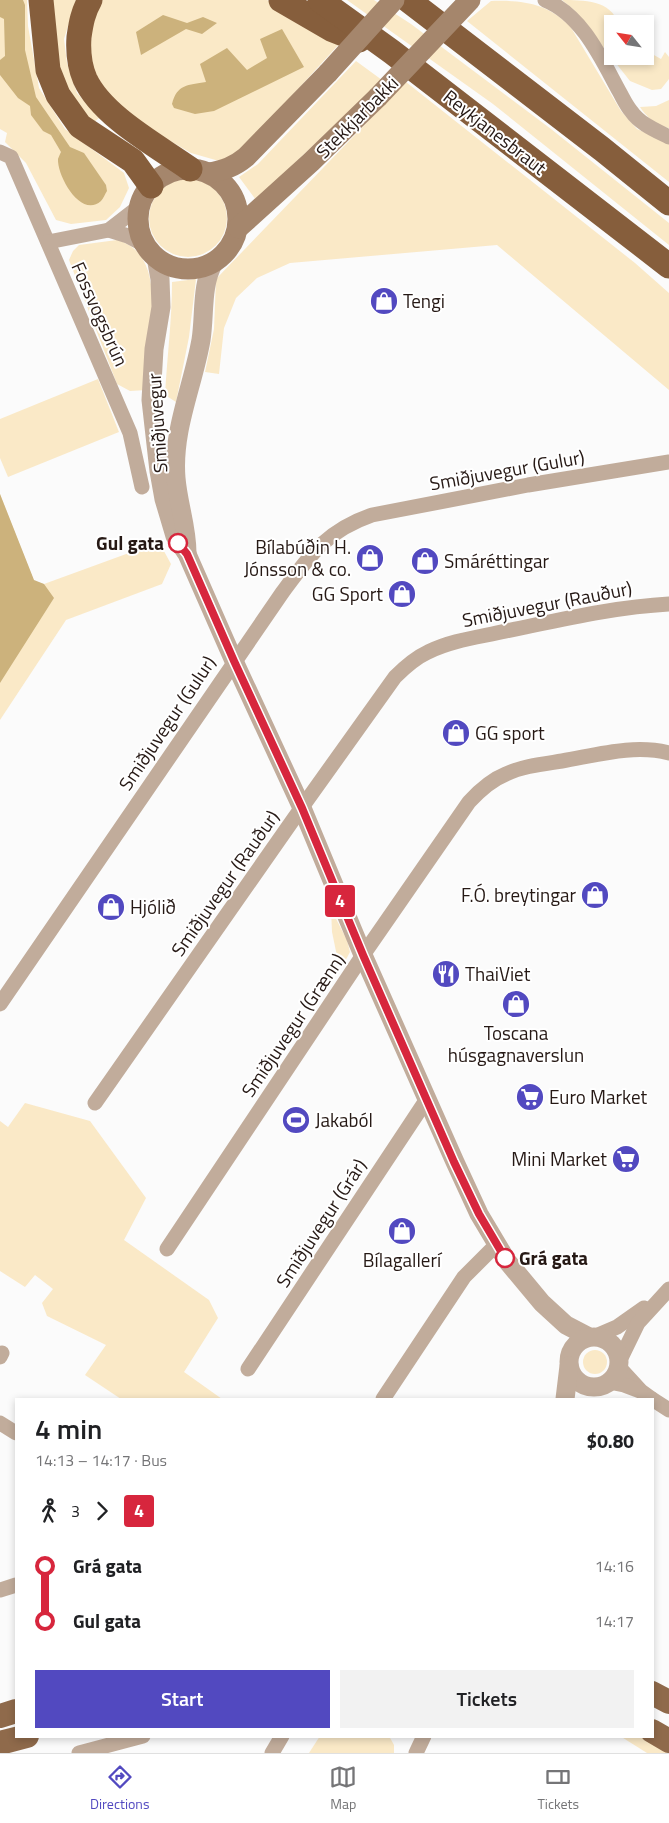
<!DOCTYPE html>
<html lang="en">
<head>
<meta charset="utf-8">
<style>
	body { margin:0; font-family:"Titillium Web",sans-serif; background:#f2f2f2; color:#202124; height:100vh; display:flex; flex-direction:column; font-size:19px; white-space:nowrap }
	* { box-sizing:border-box; margin:0 }
	p { font-size:16px; color:#757577 }
	.icon { flex:none; width:28px; height:28px; fill:none; stroke:currentColor; stroke-width:2; stroke-linecap:round; stroke-linejoin:round }
	.map { position:relative; flex:1; overflow:hidden }
	.side { position:absolute; left:15px; top:1398px; width:639px; height:340px; display:flex; flex-direction:column; background:#fff; border-radius:0px; box-shadow:0 2px 8px #0003 }
	.side>* { flex:none }
	.badge { padding:0 10px; border-radius:4px; font-size:18px; line-height:32px }
	.needle { width:32px; rotate:300deg }
	.controls { position:absolute; left:604px; top:15px; display:grid; gap:10px }
	.controls a { display:grid; place-items:center; width:50px; height:50px; border-radius:0px; background:#fff; box-shadow:0 2px 8px #0003; font-size:25px }
	.map>.badge { position:absolute; translate:-50% -50%; box-shadow:0 0 0 2px #fff }
	.legs { display:flex; align-items:center; gap:8px; height:55px; padding:0 20px; font-size:16px }
	.legs p { margin-inline-start:auto }
	.summary { display:flex; align-items:center; justify-content:space-between; height:85px; padding:0 20px }
	h1 { font-size:28px; font-weight:600; line-height:38px }
	.button { display:flex; gap:10px; margin-top:auto; padding:10px 20px }
	.button a { flex:1; height:58px; border-radius:0px; background:#5249c0; color:#fff; font-size:20px; font-weight:600; line-height:58px; text-align:center }
	.button a+a { background:#f2f2f2; color:#202124 }
	ul { padding:0 20px; list-style:none }
	li { display:flex; align-items:center; gap:18px; height:55px; font-size:19px }
	li i { display:grid; place-items:center; width:8px; height:100%; margin:0 6px; background:currentColor }
	li i::after { content:''; width:12px; height:12px; margin:-6px; border:4px solid; border-radius:50%; background:#fff }
	li p { margin-inline-start:auto }
	li:first-child i { background:linear-gradient(#0000 50%,currentColor 0) }
	li:last-child i { background:linear-gradient(currentColor 50%,#0000 0) }
	.menu { display:flex; justify-content:space-around; align-items:center; height:70px; border-top:1px solid #e0e0e0; background:#fff; font-size:14px; color:#757577 }
	.menu a { display:grid; justify-items:center; gap:2px }
	.menu .selected { color:#5249c0 }
	.map>svg:first-child { display:block }
</style>
</head>
<body>
<div class="map">
<svg width="669" height="1753" viewBox="0 0 669 1753">
	<rect width="100%" height="100%" fill="#fbfbfb"/>
	<!-- green -->
	<g fill="#fae9c7">
		<path d="M0,0H27L28,26L39,88L65,129L124,173L129,188L120,207L106,220L71,224L56,220L26,163L5,142L7,133L0,129Z"/>
		<path d="M51,0H76L64,39L67,63L77,93L99,118L93,123L73,103L58,66Z"/>
		<path d="M97,0H267L341,42L246,146L231,157L219,161L191,153L151,130L116,103L94,78L86,25Z"/>
		<path d="M347,0H374L411,24L551,129L669,223V245L493,104Z"/>
		<path d="M562,0C583,0 612,0 618,24H612V56H645V50L661,59L665,52L669,57V79L661,89L652,90L630,81L574,10Z"/>
		<path d="M491,1C523,0 546,3 570,26L621,111L637,129L669,143V182L467,21Z"/>
		<path d="M356,61L382,80L256,200L239,177L258,164Z"/>
		<path d="M406,82L635,263L669,293V390L497,245L290,263L257,278L236,298L224,328L219,374L205,372L214,329L216,279Z"/>
		<path d="M669,100V128C658,127 646,117 640,107L656,106Z"/>
		<circle cx="188" cy="218" r="39"/>
		<path d="M117,240C158,251 153,302 151,336C149,354 148,372 147,390L130,391L117,384L69,260L73,251L79,245Z"/>
		<path d="M196,279L189,337L176,402L165,395C167,357 172,320 172,282Z"/>
		<path d="M98,379L119,432L8,477L0,458V419Z"/>
		<path d="M0,494L34,581L44,584L159,542L171,564L162,584L66,620L0,720Z"/>
		<path d="M331,909L347,940L350,952L343,965H340L338,961L332,932Z"/>
		<path d="M25,1103L90,1121L146,1198L124,1240L209,1300L218,1318L184,1372L222,1399H121L85,1375L106,1345L47,1316L42,1303L53,1289L35,1275L25,1287L0,1271V1121L8,1127Z"/>
		<circle cx="595" cy="1362" r="12"/>
		<path d="M320,1736H389L394,1745V1753H309Z"/>
		<path d="M620,1736H647L669,1750V1753H647Z"/>
	</g>
	<!-- forest -->
	<g fill="#ccb27c">
		<path d="M0,0H23L25,5V50L36,97L70,147L84,153L106,185L107,191C105,194 103,199 101,201C81,219 57,176 58,159C59,156 60,154 61,152L51,135L43,131L31,115L30,106L18,98L0,75V60L5,56L4,19L0,17Z"/>
		<path d="M163,15L187,23L203,17L217,23L202,34L186,29L141,55L136,32Z"/>
		<path d="M282,29L304,67L214,111L195,114L174,108L172,104C177,84 188,85 206,82L200,64L227,48L247,70L267,58L260,39Z"/>
		<path d="M0,494L34,580L44,584L54,598L0,683Z"/>
	</g>
	<g fill="none" stroke-linecap="round" stroke-linejoin="round">
		<!-- minor -->
		<g stroke="#c1ac9b" stroke-width="15">
			<path d="M545,0C582,15 601,58 619,91C623,98 626,105 631,111C640,124 655,130 669,137"/>
			<path d="M0,152L11,157L130,433L142,487"/>
			<path d="M109,230L128,236L145,245"/>
			<path d="M48,242L109,230L140,206"/>
			<path d="M0,1004L282,593C310,555 326,531 372,515L528,485L669,462"/>
			<path d="M95,1103L295,817L395,677C405,667 415,658 428,652C452,640 480,637 506,631C560,620 614,607 669,604"/>
			<path d="M167,1249L363,955L469,802C480,790 491,780 506,774C523,766 543,764 562,761C597,755 634,744 669,753"/>
			<path d="M596,1336L617,1327L644,1308"/>
			<path d="M0,1357L2,1353"/>
			<path d="M620,1360L638,1323L669,1289"/>
			<path d="M619,1367L641,1391L652,1399"/>
			<path d="M248,1369L427,1099"/>
			<path d="M609,1382L624,1385L640,1391"/>
			<path d="M383,1399L464,1277L496,1245"/>
			<path d="M652,1399L669,1410"/>
			<path d="M0,1423L16,1433"/>
			<path d="M0,1590L16,1585"/>
			<path d="M79,1753L143,1736"/>
			<path d="M272,1753L282,1736"/>
			<path d="M416,1753L424,1736"/>
		</g>
		<!-- tertiary -->
		<g stroke="#c1ac9b" stroke-width="19">
			<path d="M156,257L160,279L161,307L154,349L151,400L159,471L164,499L175,536L187,554L234,661L302,808L363,955L455,1162L479,1214L507,1261L542,1303L566,1325L589,1337"/>
			<path d="M187,553C187,526 178,504 176,478C172,430 193,386 201,340C205,314 201,285 214,262"/>
			<circle cx="594" cy="1362" r="25"/>
			<path d="M565,1399L569,1366"/>
		</g>
		<!-- secondary -->
		<g stroke="#a5866c" stroke-width="21">
			<circle cx="188" cy="219" r="50"/>
			<path d="M209,173C224,170 234,167 246,157L328,73"/>
			<path d="M238,228L311,162L378,97"/>
		</g>
		<!-- primary -->
		<g stroke="#8f6a4b" stroke-width="24">
			<path d="M652,1693L669,1702"/>
			<path d="M0,1716L16,1711"/>
			<path d="M652,1731L669,1741"/>
			<path d="M0,1743L27,1736"/>
		</g>
		<!-- trunk -->
		<g stroke="#865e3c" stroke-width="25">
			<path d="M41,0L48,70L58,95L80,126L133,161L151,186"/>
			<path d="M90,0C83,12 81,23 79,37C78,51 79,65 85,79C102,116 156,145 190,169"/>
			<path d="M281,0L331,29L359,40"/>
			<path d="M320,0L392,52L669,266"/>
			<path d="M408,0L602,149L669,203"/>
		</g>
		<!-- secondary-bridge -->
		<g stroke="#a5866c" stroke-width="21">
			<path d="M328,73L394,0"/>
			<path d="M378,97L470,0"/>
		</g>
	</g>
	<g fill="none" stroke-linecap="round" stroke-linejoin="round">
		<defs>
			<path id="line-1" d="M178,543L187,554L234,661L302,808L363,955L454,1162L479,1214L505,1258"/>
		</defs>
		<!-- line-1 casing -->
		<use href="#line-1" stroke="#fff" stroke-width="11"/>
		<!-- line-1 -->
		<use href="#line-1" stroke="#d7263d" stroke-width="8"/>
	</g>
	<!-- icons -->
	<defs>
		<symbol id="shop-disc" viewBox="-11 -11 22 22"><circle r="9.5" fill="#5249c0" stroke="#fff"/><path d="M-5-2.5h2.3a2.7 3.5 0 0 1 5.4 0H5L5.5 6h-11ZM-1.5-2.5h3a1.5 2.3 0 0 0-3 0Z" fill="#fff"/></symbol>
		<symbol id="restaurant-disc" viewBox="-11 -11 22 22"><circle r="9.5" fill="#5249c0" stroke="#fff"/><path d="M-5-6h1v4h1v-4h1v4h1v-4h1v5L-1.5 .5V6h-2V.5L-5-1ZM5-6V6H3V1.5H1.5Q1.5-4 5-6Z" fill="#fff"/></symbol>
		<symbol id="supermarket-disc" viewBox="-11 -11 22 22"><circle r="9.5" fill="#5249c0" stroke="#fff"/><path d="M-6-5.5h2.5l.6 2H6L4.5 2H-2.5L-4.4-4H-6ZM-1.5 3.2a1.3 1.3 0 1 0 .1 0ZM3 3.2a1.3 1.3 0 1 0 .1 0Z" fill="#fff"/></symbol>
		<symbol id="stadium-disc" viewBox="-11 -11 22 22"><circle r="9.5" fill="#5249c0" stroke="#fff"/><path d="M0-5a6.5 5 0 1 0 0 10a6.5 5 0 1 0 0-10ZM-3.5-1.8h7v3.6h-7Z" fill="#fff"/></symbol>
	</defs>
	<g fill-rule="evenodd">
		<use href="#shop-disc" x="368" y="285" width="32" height="32"/>
		<use href="#shop-disc" x="354" y="542" width="32" height="32"/>
		<use href="#shop-disc" x="409" y="545" width="32" height="32"/>
		<use href="#shop-disc" x="386" y="578" width="32" height="32"/>
		<use href="#shop-disc" x="440" y="717" width="32" height="32"/>
		<use href="#shop-disc" x="579" y="879" width="32" height="32"/>
		<use href="#shop-disc" x="95" y="891" width="32" height="32"/>
		<use href="#restaurant-disc" x="430" y="958" width="32" height="32"/>
		<use href="#shop-disc" x="500" y="988" width="32" height="32"/>
		<use href="#supermarket-disc" x="514" y="1081" width="32" height="32"/>
		<use href="#stadium-disc" x="280" y="1104" width="32" height="32"/>
		<use href="#supermarket-disc" x="610" y="1143" width="32" height="32"/>
		<use href="#shop-disc" x="386" y="1215" width="32" height="32"/>
	</g>
	<!-- markers -->
	<g fill="#fff" stroke="#d7263d" stroke-width="2.5">
		<circle cx="178" cy="543" r="9"/>
		<circle cx="505" cy="1258" r="9"/>
	</g>
	<g text-anchor="middle" stroke-width="4" stroke-linejoin="round" paint-order="stroke">
		<!-- street labels -->
		<g font-size="19" fill="#261915" stroke="#fff">
			<text transform="translate(357 117) rotate(-45)" y="7">Stekkjarbakki</text>
			<text transform="translate(495 132) rotate(38)" y="7">Reykjanesbraut</text>
			<text transform="translate(100 314) rotate(66)" y="7">Fossvogsbrún</text>
			<text transform="translate(157 423) rotate(-94)" y="7">Smiðjuvegur</text>
			<text transform="translate(507 470) rotate(-10)" y="7">Smiðjuvegur (Gulur)</text>
			<text transform="translate(547 604) rotate(-11)" y="7">Smiðjuvegur (Rauður)</text>
			<text transform="translate(167 723) rotate(-56)" y="7">Smiðjuvegur (Gulur)</text>
			<text transform="translate(225 883) rotate(-55)" y="7">Smiðjuvegur (Rauður)</text>
			<text transform="translate(293 1025) rotate(-56)" y="7">Smiðjuvegur (Grænn)</text>
			<text transform="translate(321 1223) rotate(-57)" y="7">Smiðjuvegur (Grár)</text>
		</g>
		<!-- poi labels -->
		<g font-size="19" fill="#261915" stroke="#fff" text-anchor="start">
			<text x="403" y="308">Tengi</text>
			<text x="351" y="554" text-anchor="end">Bílabúðin H.<tspan x="351" dy="22">Jónsson &amp; co.</tspan></text>
			<text x="444" y="568">Smáréttingar</text>
			<text x="383" y="601" text-anchor="end">GG Sport</text>
			<text x="475" y="740">GG sport</text>
			<text x="576" y="902" text-anchor="end">F.Ó. breytingar</text>
			<text x="130" y="914">Hjólið</text>
			<text x="465" y="981">ThaiViet</text>
			<text x="516" y="1040" text-anchor="middle">Toscana<tspan x="516" dy="22">húsgagnaverslun</tspan></text>
			<text x="549" y="1104">Euro Market</text>
			<text x="315" y="1127">Jakaból</text>
			<text x="607" y="1166" text-anchor="end">Mini Market</text>
			<text x="402" y="1267" text-anchor="middle">Bílagallerí</text>
		</g>
		<!-- stop labels -->
		<g font-size="19" font-weight="bold" fill="#261915" stroke="#fff" text-anchor="end">
			<text x="164" y="550">Gul gata</text>
			<text x="519" y="1265" text-anchor="start">Grá gata</text>
		</g>
	</g>
</svg>
<div class="controls">
<a><svg class="needle" viewBox="-14 -14 28 28"><path d="M0-13l5 13h-10z" fill="#e53935"/><path d="M0 13l5-13h-10z" fill="#757577"/></svg></a>
</div>
<b class="badge" style="left:340px;top:901px;background:#d7263d;color:#fff">4</b>
<section class="side">
<div class="summary"><div><h1>4 min</h1><p>14:13 – 14:17 · Bus</p></div><b>$0.80</b></div>
<div class="legs"><svg class="icon" aria-label="walk" viewBox="0 0 24 24"><circle cx="13" cy="4" r="2"/><path d="M13 8l-2 6 4 7M11 14l-3 7M7 12l3-4h3l4 4"/></svg>3<svg class="icon" aria-label="forward" viewBox="0 0 24 24"><path d="M9 5l7 7-7 7"/></svg><b class="badge" style="background:#d7263d;color:#fff">4</b></div>
<ul>
<li><i style="color:#d7263d"></i><b>Grá gata</b><p>14:16</p></li>
<li><i style="color:#d7263d"></i><b>Gul gata</b><p>14:17</p></li>
</ul>
<div class="button"><a>Start</a><a>Tickets</a></div>
</section>
</div>
<nav class="menu">
<a class="selected"><svg class="icon" aria-label="directions" viewBox="0 0 24 24"><path d="M12 3l9 9-9 9-9-9zM9 14v-3h6M13 9l2 2-2 2"/></svg>Directions</a>
<a><svg class="icon" aria-label="map" viewBox="0 0 24 24"><path d="M3 6l6-2 6 2 6-2v14l-6 2-6-2-6 2zM9 4v14M15 6v14"/></svg>Map</a>
<a><svg class="icon" aria-label="tickets" viewBox="0 0 24 24"><path d="M3 7h18v10H3zM15 7v10"/></svg>Tickets</a>
</nav>
</body>
</html>
